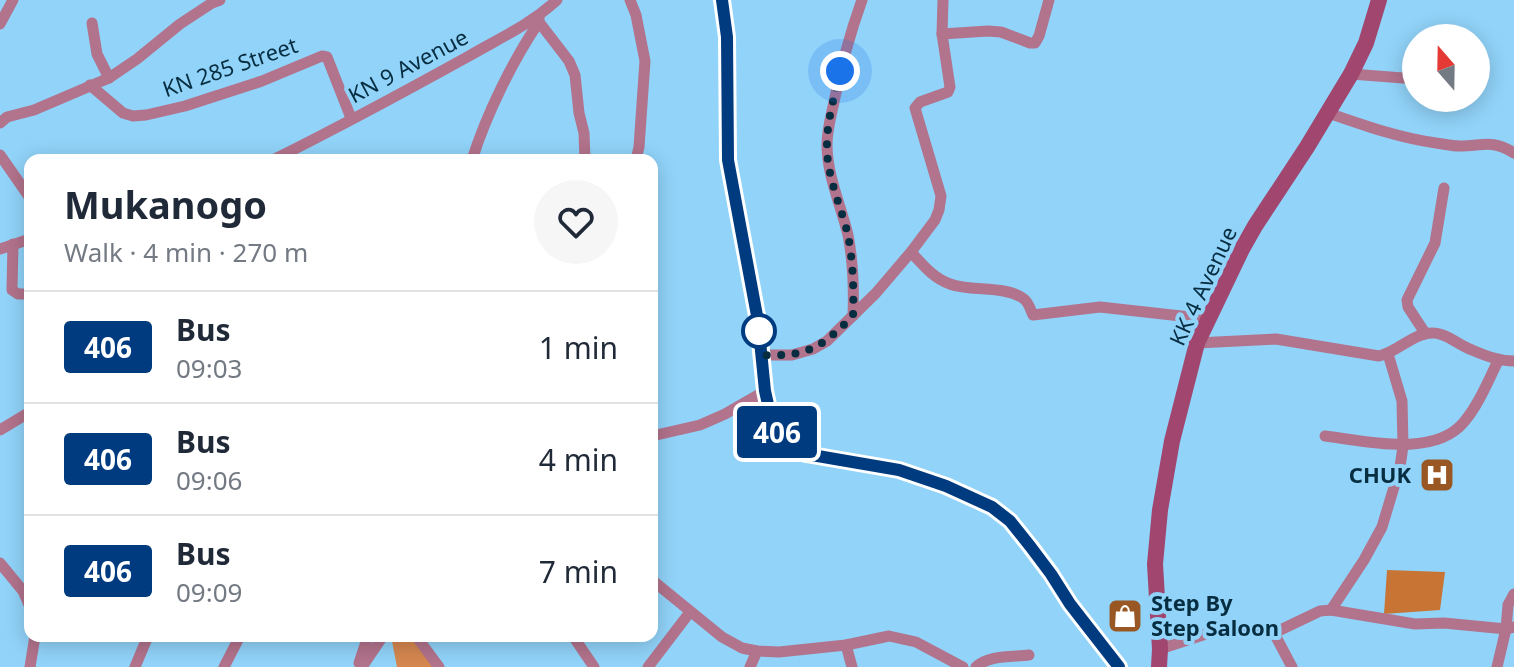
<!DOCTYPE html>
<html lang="en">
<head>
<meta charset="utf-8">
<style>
	body { margin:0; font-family:"Noto Sans",sans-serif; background:#f6f6f7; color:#1f2937; height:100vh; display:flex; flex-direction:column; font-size:30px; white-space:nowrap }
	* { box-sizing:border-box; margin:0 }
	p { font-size:26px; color:#747a83 }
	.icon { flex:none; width:44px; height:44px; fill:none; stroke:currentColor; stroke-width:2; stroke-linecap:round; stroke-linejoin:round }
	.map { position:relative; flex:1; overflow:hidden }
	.panel { position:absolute; left:24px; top:154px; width:634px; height:488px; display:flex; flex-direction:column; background:#fff; border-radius:16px; box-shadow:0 4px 20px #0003 }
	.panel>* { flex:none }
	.badge { padding:0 16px; border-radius:6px; font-size:28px; line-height:52px }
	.needle { width:52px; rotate:340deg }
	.buttons { position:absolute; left:1402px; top:24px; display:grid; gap:16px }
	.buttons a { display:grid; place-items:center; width:88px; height:88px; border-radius:50%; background:#fff; box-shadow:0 4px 20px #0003; font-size:40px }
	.you { position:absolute; width:40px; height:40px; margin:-20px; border:6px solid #fff; border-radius:50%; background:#1a73e8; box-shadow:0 0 0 12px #1a73e833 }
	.map>.badge { position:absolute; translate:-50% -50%; box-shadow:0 0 0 4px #fff }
	.round { display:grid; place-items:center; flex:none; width:84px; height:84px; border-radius:42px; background:#f6f6f7 }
	.summary { display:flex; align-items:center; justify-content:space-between; height:136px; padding:0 40px }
	h1 { font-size:38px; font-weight:700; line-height:60px }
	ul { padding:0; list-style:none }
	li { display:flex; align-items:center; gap:24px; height:112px; padding:0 40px; border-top:2px solid #e0e1e3 }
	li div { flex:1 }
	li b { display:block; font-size:30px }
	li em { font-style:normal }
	li .badge { min-width:88px; font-weight:700; text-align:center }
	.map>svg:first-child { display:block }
</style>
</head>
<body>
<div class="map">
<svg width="1514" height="667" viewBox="0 0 1514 667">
	<rect width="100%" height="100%" fill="#91d3f9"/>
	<!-- green -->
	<path fill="#d5874f" d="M391,636H410L434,667H397Z"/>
	<!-- forest -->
	<path fill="#c77435" d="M1387,570L1445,572L1440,610L1384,614Z"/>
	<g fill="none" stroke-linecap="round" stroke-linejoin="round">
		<!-- street -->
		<g stroke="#b2738c" stroke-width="11">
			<path d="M630,0L636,15L645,61L639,147L636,160"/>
			<path d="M722,0L727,37L728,160L758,321L765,391L772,422L778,433L793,448L806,454L899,470L946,486L992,507L1010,521L1030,546L1070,604L1118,667"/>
			<path d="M539,16V22L569,61L575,75L579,113L584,133L585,160"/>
			<path d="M92,23L97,54L109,78"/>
			<path d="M0,24L13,0"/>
			<path d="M942,34L988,31L1001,32L1030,43H1035L1039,36L1049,0"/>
			<path d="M1351,74L1416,79"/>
			<path d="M90,85L123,113L133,116L146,115L185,106L262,81L322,56L327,57L351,118"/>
			<path d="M1328,113C1363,125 1399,138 1436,143C1444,144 1452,146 1460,146C1483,146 1492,139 1514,153"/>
			<path d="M0,123L7,117L34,110L109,78L137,59L180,24L212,3L220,0"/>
			<path d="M0,155L30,198"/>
			<path d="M273,160C339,127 404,92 469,56C500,38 531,24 557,0"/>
			<path d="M472,160C486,115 513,60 539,22"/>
			<path d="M13,244L12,290L18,294H30"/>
			<path d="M0,249L30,239"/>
			<path d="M911,252C923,265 933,278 950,284C971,292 1006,285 1024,299C1029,303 1030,309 1033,315L1100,307L1208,319"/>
			<path d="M853,316C854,290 853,261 848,235C841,206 827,175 827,145C827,130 831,116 834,102C841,67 850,33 862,0"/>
			<path d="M1425,333L1408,307L1407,300L1435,243L1444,188"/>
			<path d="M1197,343L1276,339L1379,356C1396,352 1410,337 1425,334C1443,329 1456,344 1472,350C1486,356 1499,361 1514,361"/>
			<path d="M762,355H792L813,349L827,341L876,293L911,252L935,220L939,210L941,196L915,108L920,102L948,92L950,87L942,34L943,0"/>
			<path d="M0,430L30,412"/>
			<path d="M652,436L700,425L725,414L765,391"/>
			<path d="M1325,436C1366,441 1434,458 1464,422C1479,404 1488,381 1498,361"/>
			<path d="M0,563L23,591L30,607"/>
			<path d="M652,580L722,637L742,648L757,651L779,652L846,645L889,636L916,642L963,667"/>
			<path d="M1331,610L1364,560L1382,527L1400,467L1403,446L1402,401L1388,354"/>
			<path d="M1274,633L1292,667"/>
			<path d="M416,636L439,667"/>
			<path d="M573,636L594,667"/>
			<path d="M846,645L852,667"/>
			<path d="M1160,649L1203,635L1222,626L1274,633L1320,611L1331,610L1415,624L1444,623L1506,629L1514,627"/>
			<path d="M359,663L368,636"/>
			<path d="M30,667L35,636"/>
			<path d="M135,667L148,636"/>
			<path d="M224,667L240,636"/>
			<path d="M362,667L383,636"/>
			<path d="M648,667L690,612"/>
			<path d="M750,667L757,651"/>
			<path d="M976,667C988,655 1012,657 1029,655"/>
			<path d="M1497,667L1506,629L1508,605L1514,594"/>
		</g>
		<!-- secondary -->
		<path stroke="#a1466e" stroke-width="16" d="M1159,667L1160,649L1155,564L1160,510L1172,441L1197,343L1242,249L1255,226L1307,147L1351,74L1366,43L1379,0"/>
	</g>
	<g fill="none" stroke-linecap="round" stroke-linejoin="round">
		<defs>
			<path id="line" d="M722,0L727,37L728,160L758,321L765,391L772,422L778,433L793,448L806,454L899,470L946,486L992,507L1010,521L1030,546L1051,574L1070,604L1119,667"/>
		</defs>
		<!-- line casing -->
		<use href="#line" stroke="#fff" stroke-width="18"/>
		<!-- line -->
		<use href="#line" stroke="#003b80" stroke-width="12"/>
		<!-- walk -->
		<path stroke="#072d40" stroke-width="8" stroke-dasharray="0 14.4" d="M759,331L762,355C809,357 821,347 853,316C854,290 853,261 848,235C841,206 826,175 827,144C827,120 835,95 840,71"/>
	</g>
	<!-- icons -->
	<defs>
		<symbol id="hospital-square" viewBox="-11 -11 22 22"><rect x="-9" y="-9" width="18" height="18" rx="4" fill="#995724" stroke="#91d3f9"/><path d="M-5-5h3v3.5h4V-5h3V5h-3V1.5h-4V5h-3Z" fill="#fff"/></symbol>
		<symbol id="shop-square" viewBox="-11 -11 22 22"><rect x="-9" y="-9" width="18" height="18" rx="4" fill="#995724" stroke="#91d3f9"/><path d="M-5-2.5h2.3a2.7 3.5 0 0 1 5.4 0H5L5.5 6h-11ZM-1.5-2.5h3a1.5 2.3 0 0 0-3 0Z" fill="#fff"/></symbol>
	</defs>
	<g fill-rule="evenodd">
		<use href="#hospital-square" x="1417" y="455" width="40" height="40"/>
		<use href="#shop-square" x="1105" y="596" width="40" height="40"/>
	</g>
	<!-- markers -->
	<circle fill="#fff" stroke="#003b80" stroke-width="4" cx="759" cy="331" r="16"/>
	<g text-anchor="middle" stroke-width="8" stroke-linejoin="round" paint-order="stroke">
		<!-- street labels -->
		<g font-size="22" fill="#072d40" stroke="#91d3f9">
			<text transform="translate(408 66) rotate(-28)" y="8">KN 9 Avenue</text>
			<text transform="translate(230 67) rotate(-19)" y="8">KN 285 Street</text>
			<text transform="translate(1203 286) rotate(-65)" y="8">KK 4 Avenue</text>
		</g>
		<!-- poi labels -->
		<g font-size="22" font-weight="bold" fill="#072d40" stroke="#91d3f9" text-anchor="end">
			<text x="1411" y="483">CHUK</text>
			<text x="1151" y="611" text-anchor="start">Step By<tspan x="1151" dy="25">Step Saloon</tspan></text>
		</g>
	</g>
</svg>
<div class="buttons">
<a><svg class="needle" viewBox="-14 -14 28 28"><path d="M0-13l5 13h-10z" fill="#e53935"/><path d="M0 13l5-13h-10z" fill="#747a83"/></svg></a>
</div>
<div class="you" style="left:840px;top:71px"></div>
<b class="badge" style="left:777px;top:432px;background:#003b80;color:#fff">406</b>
<section class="panel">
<div class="summary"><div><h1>Mukanogo</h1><p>Walk · 4 min · 270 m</p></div><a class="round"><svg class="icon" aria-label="heart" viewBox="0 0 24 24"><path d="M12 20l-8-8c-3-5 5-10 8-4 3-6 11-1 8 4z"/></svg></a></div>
<ul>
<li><span class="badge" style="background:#003b80;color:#fff">406</span><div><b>Bus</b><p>09:03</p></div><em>1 min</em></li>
<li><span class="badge" style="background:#003b80;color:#fff">406</span><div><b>Bus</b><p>09:06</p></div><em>4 min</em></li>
<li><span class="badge" style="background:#003b80;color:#fff">406</span><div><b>Bus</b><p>09:09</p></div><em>7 min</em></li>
</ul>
</section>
</div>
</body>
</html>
